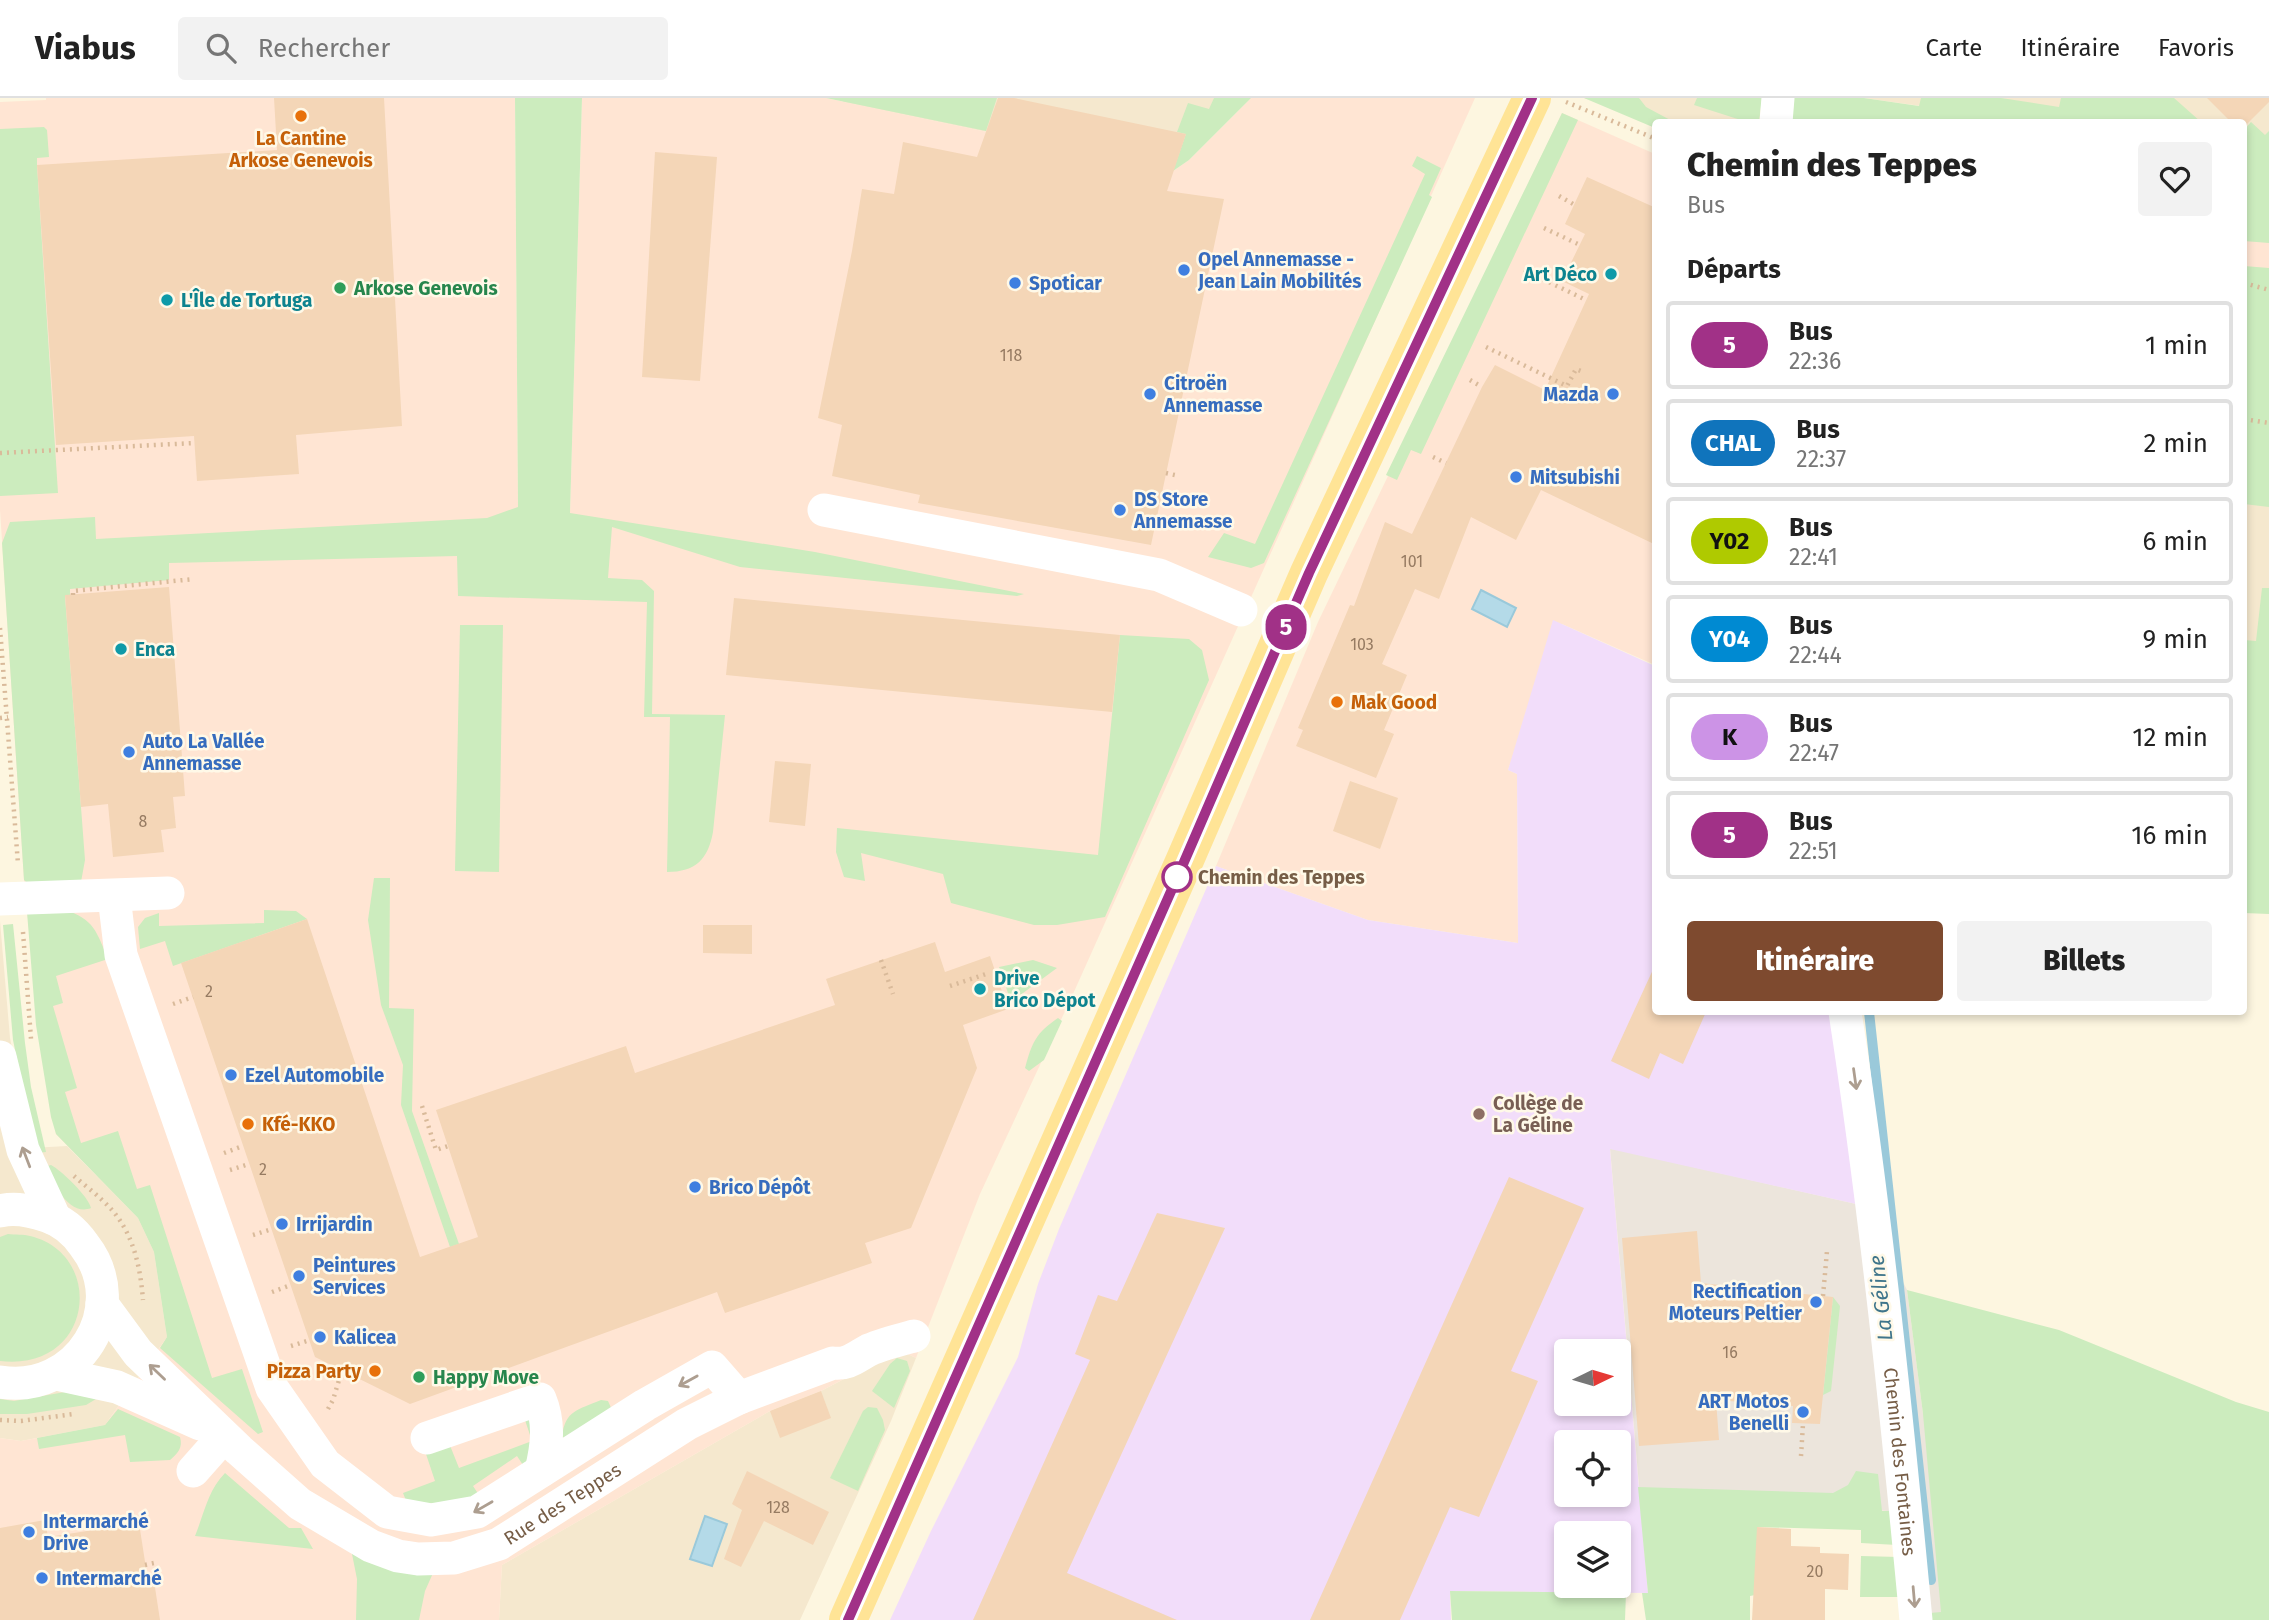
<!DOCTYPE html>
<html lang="fr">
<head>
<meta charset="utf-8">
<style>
	body { margin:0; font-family:"Fira Sans",sans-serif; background:#f2f2f2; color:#222; height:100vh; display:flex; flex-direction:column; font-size:26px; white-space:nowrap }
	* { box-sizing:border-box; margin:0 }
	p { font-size:23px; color:#767676 }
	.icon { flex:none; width:38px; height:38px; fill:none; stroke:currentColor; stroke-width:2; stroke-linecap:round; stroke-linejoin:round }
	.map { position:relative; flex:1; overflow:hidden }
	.side { position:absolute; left:1652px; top:21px; width:595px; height:896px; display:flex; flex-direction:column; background:#fff; border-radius:7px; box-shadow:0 4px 10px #0003 }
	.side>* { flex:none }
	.badge { padding:0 14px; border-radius:23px; font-size:24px; line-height:46px }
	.needle { width:46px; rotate:85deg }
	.fabs { position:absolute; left:1554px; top:1241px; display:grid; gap:14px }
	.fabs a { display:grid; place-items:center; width:77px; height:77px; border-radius:7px; background:#fff; box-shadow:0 4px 10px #0003; font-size:35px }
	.map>.badge { position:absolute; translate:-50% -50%; box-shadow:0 0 0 4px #fff }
	h2 { padding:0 35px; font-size:26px; line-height:63px }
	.round { display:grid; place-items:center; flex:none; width:74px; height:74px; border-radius:7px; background:#f2f2f2 }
	.headline { display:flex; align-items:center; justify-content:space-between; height:119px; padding:0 35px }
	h1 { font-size:33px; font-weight:800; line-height:52px }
	.primary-button { display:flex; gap:14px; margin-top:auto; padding:14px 35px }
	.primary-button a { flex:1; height:80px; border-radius:7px; background:#7e4a2f; color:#fff; font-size:28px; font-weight:800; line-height:80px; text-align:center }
	.primary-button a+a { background:#f2f2f2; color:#222 }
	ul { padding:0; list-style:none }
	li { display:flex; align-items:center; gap:21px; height:88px; margin:0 14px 10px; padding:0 21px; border:4px solid #e0e0e0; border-radius:7px }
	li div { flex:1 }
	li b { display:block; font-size:26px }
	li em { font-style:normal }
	li .badge { min-width:77px; font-weight:700; text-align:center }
	header { display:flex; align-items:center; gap:42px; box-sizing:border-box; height:98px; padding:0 35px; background:#fff; border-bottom:2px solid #e0e0e0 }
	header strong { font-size:33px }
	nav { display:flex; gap:38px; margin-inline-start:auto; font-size:24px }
	.search { width:490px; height:63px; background:#f2f2f2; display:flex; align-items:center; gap:18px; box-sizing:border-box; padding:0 24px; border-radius:7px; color:#767676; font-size:26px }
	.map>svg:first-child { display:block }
</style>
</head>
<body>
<header>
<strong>Viabus</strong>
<div class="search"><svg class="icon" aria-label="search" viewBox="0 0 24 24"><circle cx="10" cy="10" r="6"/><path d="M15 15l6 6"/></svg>Rechercher</div>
<nav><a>Carte</a><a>Itinéraire</a><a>Favoris</a></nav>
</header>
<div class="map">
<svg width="2269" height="1522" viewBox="0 0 2269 1522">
	<rect width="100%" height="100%" fill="#fdf6e0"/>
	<!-- residential -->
	<g fill="#f5e8ce">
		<path d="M844,0H1251L1173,73L843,4Z"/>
		<path d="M1584,0H1794L1792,24H1656Z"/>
		<path d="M1864,0H2269V59L2244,56V24H2034Z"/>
		<path d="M2244,217L2269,220V794H2244Z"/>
		<path d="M0,823L10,940L31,1050L67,1048L138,1120L154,1154L167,1239L105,1327L21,1343L0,1340Z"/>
		<path d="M900,1252L916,1260L891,1323L800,1522H499L502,1467L770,1313L821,1293Z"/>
	</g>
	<!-- commercial -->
	<g fill="#ffe5d3">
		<path d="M46,0H515L518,409L570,415L582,0H826L1173,73L1189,62L1251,0H1475L1073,896L980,1096L916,1260L899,1252L821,1293L770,1313L502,1467L499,1522H0V1340L21,1343L105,1327L167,1239L154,1154L138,1120L56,1036L39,928L24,782L0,412V4L46,2Z"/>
		<path d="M1562,15L1655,56V567L1562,526L1508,672L1517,676L1518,845L1368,822L1216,768L1318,524Z"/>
		<path d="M2244,104H2269V219L2244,217Z"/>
	</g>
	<!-- industrial -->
	<path fill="#ece5dc" d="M1610,1050L1865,1108L1907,1192L1923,1316L2103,1522H1916L1906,1414L1640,1399Z"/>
	<!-- education -->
	<path fill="#f2ddfa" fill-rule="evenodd" d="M1553,522L1655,568L1656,914H1833L1865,1108L1610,1051L1648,1495L1450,1493L1451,1522H890L931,1433L1018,1259L1038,1186L1059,1131L1216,768L1368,822L1518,845L1517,676L1508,672ZM1566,1253H1619V1306H1566ZM1566,1344H1619V1396H1566ZM1566,1435H1619V1488H1566Z"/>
	<!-- green -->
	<g fill="#ccecbe">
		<path d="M515,0H582L570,415L815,454L1024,496L1017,498L740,469L612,429L608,480L642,482L654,493L652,616L725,617L713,734C708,761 696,774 667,774L670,619H644L647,504L458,498L457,458L169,465V482L70,491V497L65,498L85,762L81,784L28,786L24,782L2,445L10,424L95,419L96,441L487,420L518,409Z"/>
		<path d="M826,0H997L986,33Z"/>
		<path d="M1214,0H1251L1189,62L1173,73L1186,36L1177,34L1188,5L1209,11Z"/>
		<path d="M1584,0H1639L1646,9L1674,24H1656L1655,30Z"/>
		<path d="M1697,0H1762L1759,24H1747L1694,7Z"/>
		<path d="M1794,0H1864L1919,8L1921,0H2001L2059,9L2061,0H2174L2201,24H1792Z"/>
		<path d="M1562,15L1578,22L1421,356L1411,352L1397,382L1386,377Z"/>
		<path d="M2251,24L2265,37L2269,33V145L2244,143V32Z"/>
		<path d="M44,29L47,32L49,59L37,60V67L58,395L0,398V31Z"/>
		<path d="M1417,58L1441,70L1429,97L1432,99L1264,465L1251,470L1208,459L1224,435L1255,446L1425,76L1412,68Z"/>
		<path d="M2244,168L2269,170V409L2244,406Z"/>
		<path d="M2262,490H2269V816L2244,815V542L2256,543Z"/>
		<path d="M460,527H503L499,774L455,773Z"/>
		<path d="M1120,537L1189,541L1202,552L1209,582L1105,819L1057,827H1034L951,805L943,776L861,755L865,783L844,779L836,754L837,730L1098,757Z"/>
		<path d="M374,780H390L389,910L414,911L412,1013L459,1146L450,1149L401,1007L403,967L381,907L368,822Z"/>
		<path d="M64,812C94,820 97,835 108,861L56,878L63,905L53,908L77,990L65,994L81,1045L118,1033L137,1091L150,1087L212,1280L242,1271L263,1334L258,1336L160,1250L167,1239L154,1154L138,1120L56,1036L51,1019L36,927L27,814Z"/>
		<path d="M264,812L296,813L307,821L173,868L165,843L140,851L138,829L145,820L159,815V828L264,825Z"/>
		<path d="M13,826L25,945L31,989L46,1054L36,1055L13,942L3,827Z"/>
		<path d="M1033,862L1057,870L1019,898L1010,901L999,869Z"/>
		<path d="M1058,920L1062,923L1044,962L1029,973L1025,970C1032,944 1036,935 1058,920Z"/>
		<path d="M51,1067C61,1072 89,1099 91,1110C69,1119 53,1084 43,1069Z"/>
		<path d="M8,1136C15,1137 24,1136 30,1138C106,1156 94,1274 0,1263V1139Z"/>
		<path d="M1907,1192L2059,1232L2236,1304L2269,1314V1522H1926L1930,1515L1941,1514L1923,1316Z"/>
		<path d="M1833,1199L1840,1208L1831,1293L1823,1297Z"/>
		<path d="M897,1260L907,1263L910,1273L894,1310L872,1293L890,1266Z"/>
		<path d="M65,1294L96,1301L86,1307L27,1316H0V1301L14,1303Z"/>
		<path d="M601,1302L608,1303L613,1314L567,1341L562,1339C565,1312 578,1312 601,1302Z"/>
		<path d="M868,1309L877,1310L883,1322L885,1332L858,1393L830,1380L863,1313Z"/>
		<path d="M118,1311L180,1339C183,1350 178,1355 170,1362L130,1364L125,1337L39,1351L37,1340L105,1327Z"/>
		<path d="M524,1319L537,1328L525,1370L517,1358L473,1388L481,1400L467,1405H407L403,1395L435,1383L425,1353L449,1345L459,1370L532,1343Z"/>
		<path d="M1856,1373L1878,1376L1882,1413H1895L1897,1447L1861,1445V1432L1758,1429L1755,1497L1750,1498V1522H1646L1642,1495H1648L1638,1389L1833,1395L1848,1387Z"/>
		<path d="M225,1375L289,1430H301L313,1451L195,1438C204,1416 208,1392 225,1375Z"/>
		<path d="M351,1451L433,1475L425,1493L419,1522H356L357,1481Z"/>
		<path d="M1861,1458L1899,1459L1903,1499H1860Z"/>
		<path d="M1450,1493L1626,1495L1625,1522H1452Z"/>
	</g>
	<!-- water -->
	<g fill="#b4dae8" stroke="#9ac9da" stroke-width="2">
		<path d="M1481,492L1516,510L1507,529L1472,511Z"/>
		<path d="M705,1418L727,1426L712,1468L690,1461Z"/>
	</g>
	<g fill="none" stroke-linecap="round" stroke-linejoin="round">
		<!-- stream -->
		<path stroke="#9ac9da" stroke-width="10" d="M1869,914L1931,1482"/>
	</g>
	<!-- building -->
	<g fill="#f4d6b7">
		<path d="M274,0H384L402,328L296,337L299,376L197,383L194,338L56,347L37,67L277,52Z"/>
		<path d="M998,0H1014L1186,36L1167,93L1224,101L1151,447L918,405L920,397L832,378L842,327L818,320L852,153L862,91L894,96L903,44L977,59Z"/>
		<path d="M2207,0H2269V4L2244,29V24H2231Z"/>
		<path d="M655,54L717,59L700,283L642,279Z"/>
		<path d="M1587,79L1656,110V447L1541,392L1516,442L1471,419L1439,501L1415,491L1382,566L1407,577L1384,632L1394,636L1376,680L1296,648L1303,632L1298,630L1350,507L1354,508L1385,424L1412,436L1482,289L1495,267L1545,292L1589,196L1562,183L1585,136L1565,126Z"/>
		<path d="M169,489L185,698L173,699L176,730L161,732L164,754L113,759L108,706L81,709L65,497Z"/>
		<path d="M734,500L1120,537L1112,614L726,577Z"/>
		<path d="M775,663L811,666L805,728L769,724Z"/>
		<path d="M1350,683L1398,700L1380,751L1333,733Z"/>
		<path d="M307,821L420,1159L478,1139L436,1012L626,948L635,975L835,907L826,881L935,844L945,874L990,858L1008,911L963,927L977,970L911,1130L865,1145L872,1165L725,1215L717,1194L410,1306L315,1259L181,865Z"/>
		<path d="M703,827H752V856L703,855Z"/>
		<path d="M1656,865V914H1706L1683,966L1660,955L1649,981L1611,963Z"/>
		<path d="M1509,1079L1584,1110L1511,1273L1538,1283L1479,1419L1450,1409L1400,1522H1310Z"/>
		<path d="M1157,1115L1225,1130L1067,1475L1177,1522H973L1090,1262L1075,1256L1098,1197L1117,1203Z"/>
		<path d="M1697,1133L1701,1185L1833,1199L1820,1326L1792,1325L1793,1308L1716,1302L1719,1342L1639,1348L1622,1140Z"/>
		<path d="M821,1293L831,1320L780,1340L770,1313Z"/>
		<path d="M747,1373L829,1414L813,1447L764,1423L741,1469L724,1461L742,1412L732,1406Z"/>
		<path d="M45,1422L48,1439L139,1425L148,1483H154L160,1522H0V1430Z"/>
		<path d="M1757,1429L1791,1431V1448L1820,1449V1455L1849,1456L1848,1492L1825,1491V1522H1752Z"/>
	</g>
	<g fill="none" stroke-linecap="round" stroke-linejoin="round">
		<!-- path -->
		<g stroke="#d9ba9a" stroke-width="4.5" stroke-dasharray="2 5" stroke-linecap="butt">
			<path d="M1566,4L1656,41"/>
			<path d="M1559,98L1575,107"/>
			<path d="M1544,130L1580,147"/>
			<path d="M1524,172L1586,202"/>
			<path d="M2244,185L2269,192"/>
			<path d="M1486,249L1567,288L1576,271L1581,273"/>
			<path d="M1470,282L1482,289"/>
			<path d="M2244,321L2269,325"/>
			<path d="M0,355L194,345"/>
			<path d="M1433,359L1446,365"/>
			<path d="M1166,375L1179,378"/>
			<path d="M73,497V493L194,481"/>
			<path d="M0,530L18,766"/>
			<path d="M0,620L8,619"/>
			<path d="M23,834L31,941"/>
			<path d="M881,862L893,896"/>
			<path d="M950,888L986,876"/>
			<path d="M173,906L193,899"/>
			<path d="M422,1008L436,1052L448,1048"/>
			<path d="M224,1055L243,1048"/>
			<path d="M230,1072L249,1066"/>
			<path d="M74,1078C83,1086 94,1094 103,1103C132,1129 140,1165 143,1202"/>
			<path d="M253,1137L272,1131"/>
			<path d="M272,1194L291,1187"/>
			<path d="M1823,1198L1827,1153"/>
			<path d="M291,1248L310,1242"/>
			<path d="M328,1311L333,1302L342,1272"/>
			<path d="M0,1322L21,1323L74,1316"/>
			<path d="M1801,1358L1803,1326"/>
			<path d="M145,1467L154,1465"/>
		</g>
		<!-- minor -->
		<g stroke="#fff" stroke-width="33">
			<path d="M1776,24L1778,0"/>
			<path d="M824,412L1159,477L1241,512"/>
			<path d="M114,798L121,857L272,1290L325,1366L387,1414L431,1422L477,1414L645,1307L712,1269L739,1300"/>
			<path d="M0,801L168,795"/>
			<path id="s1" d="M1845,914C1876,1115 1897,1319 1916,1522"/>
			<path d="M0,959L23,1052L55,1121"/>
			<path d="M0,1113C16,1109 32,1113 47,1118C62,1123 75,1134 84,1147C133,1210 77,1297 0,1284"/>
			<path id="s2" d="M102,1206L138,1255L239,1352L300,1406L371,1448L398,1458L418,1461L454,1460L499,1446L687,1326L739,1300L833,1265C848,1267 856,1259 869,1252C883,1246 899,1242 914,1238"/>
			<path d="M57,1276L117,1289L200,1326"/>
			<path d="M427,1340L540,1301C550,1325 547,1348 541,1373"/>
			<path d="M193,1373L224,1338"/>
		</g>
		<!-- major -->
		<path stroke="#ffe496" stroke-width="38" d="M848,1522L1184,764L1309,475L1532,0"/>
	</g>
	<!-- one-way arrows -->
	<defs><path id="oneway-shaft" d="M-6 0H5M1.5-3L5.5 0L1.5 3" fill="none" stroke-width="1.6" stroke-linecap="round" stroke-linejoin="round" transform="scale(1.75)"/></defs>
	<g stroke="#ad9e90">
		<use href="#oneway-shaft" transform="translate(1855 981) rotate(82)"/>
		<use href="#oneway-shaft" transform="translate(26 1059) rotate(-111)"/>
		<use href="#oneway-shaft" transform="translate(157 1274) rotate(-136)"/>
		<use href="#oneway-shaft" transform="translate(688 1283) rotate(151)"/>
		<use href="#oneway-shaft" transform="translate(483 1409) rotate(150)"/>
		<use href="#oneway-shaft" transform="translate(1914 1499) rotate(85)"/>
	</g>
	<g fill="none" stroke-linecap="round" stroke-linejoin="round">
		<defs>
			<path id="line" d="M848,1522L1184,764L1309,475L1532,0"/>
		</defs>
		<!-- line casing -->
		<use href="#line" stroke="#fff" stroke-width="16"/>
		<!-- line -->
		<use href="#line" stroke="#a13187" stroke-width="10"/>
	</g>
	<!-- markers -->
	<g fill="#e8710a" stroke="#fff9e8" stroke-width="2.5">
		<circle cx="301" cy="18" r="7"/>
		<circle cx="1337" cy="604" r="7"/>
		<circle cx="248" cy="1026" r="7"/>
		<circle cx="375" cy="1273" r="7"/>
	</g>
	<g fill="#3f7fe0" stroke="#fff9e8" stroke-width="2.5">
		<circle cx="1184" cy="172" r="7"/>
		<circle cx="1015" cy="185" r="7"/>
		<circle cx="1150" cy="296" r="7"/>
		<circle cx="1613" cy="296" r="7"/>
		<circle cx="1516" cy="379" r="7"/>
		<circle cx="1120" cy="412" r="7"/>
		<circle cx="129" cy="654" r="7"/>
		<circle cx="231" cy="977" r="7"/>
		<circle cx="695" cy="1089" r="7"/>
		<circle cx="282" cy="1126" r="7"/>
		<circle cx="299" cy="1178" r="7"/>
		<circle cx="1816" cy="1204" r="7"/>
		<circle cx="320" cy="1239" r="7"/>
		<circle cx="1803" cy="1314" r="7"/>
		<circle cx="29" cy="1434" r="7"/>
		<circle cx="42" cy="1480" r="7"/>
	</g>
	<g fill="#0f9aa8" stroke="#fff9e8" stroke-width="2.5">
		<circle cx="1611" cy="176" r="7"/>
		<circle cx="167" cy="202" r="7"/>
		<circle cx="121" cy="551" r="7"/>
		<circle cx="980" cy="891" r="7"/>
	</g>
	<g fill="#2e9e5b" stroke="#fff9e8" stroke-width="2.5">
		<circle cx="340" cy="190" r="7"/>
		<circle cx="419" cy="1279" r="7"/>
	</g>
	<circle fill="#fff" stroke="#a13187" stroke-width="3.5" cx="1177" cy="779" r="14"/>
	<circle fill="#8d6e63" stroke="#fff9e8" stroke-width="2.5" cx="1479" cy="1016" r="7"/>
	<g text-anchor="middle" stroke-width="5" stroke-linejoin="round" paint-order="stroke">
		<!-- number labels -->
		<g font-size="16" fill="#967b62">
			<text x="1011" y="263">118</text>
			<text x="1412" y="469">101</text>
			<text x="1362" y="552">103</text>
			<text x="143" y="729">8</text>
			<text x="209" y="899">2</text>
			<text x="263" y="1077">2</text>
			<text x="1730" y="1260">16</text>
			<text x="778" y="1415">128</text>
			<text x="1815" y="1479">20</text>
		</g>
		<!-- food labels -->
		<g font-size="19" font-weight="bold" fill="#c56008" stroke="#fff9e8" text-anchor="start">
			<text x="301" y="47" text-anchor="middle">La Cantine<tspan x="301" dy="22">Arkose Genevois</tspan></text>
			<text x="1351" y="611">Mak Good</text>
			<text x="262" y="1033">Kfé-KKO</text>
			<text x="361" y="1280" text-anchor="end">Pizza Party</text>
		</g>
		<!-- shop labels -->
		<g font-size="19" font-weight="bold" fill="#366cbe" stroke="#fff9e8" text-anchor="start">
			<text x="1198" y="168">Opel Annemasse -<tspan x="1198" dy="22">Jean Lain Mobilités</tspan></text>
			<text x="1029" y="192">Spoticar</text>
			<text x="1164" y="292">Citroën<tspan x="1164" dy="22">Annemasse</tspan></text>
			<text x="1599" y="303" text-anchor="end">Mazda</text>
			<text x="1530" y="386">Mitsubishi</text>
			<text x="1134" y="408">DS Store<tspan x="1134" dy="22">Annemasse</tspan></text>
			<text x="143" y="650">Auto La Vallée<tspan x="143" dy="22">Annemasse</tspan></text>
			<text x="245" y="984">Ezel Automobile</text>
			<text x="709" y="1096">Brico Dépôt</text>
			<text x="296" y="1133">Irrijardin</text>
			<text x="313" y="1174">Peintures<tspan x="313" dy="22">Services</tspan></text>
			<text x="1802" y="1200" text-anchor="end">Rectification<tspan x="1802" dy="22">Moteurs Peltier</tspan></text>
			<text x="334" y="1246">Kalicea</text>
			<text x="1789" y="1310" text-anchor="end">ART Motos<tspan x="1789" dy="22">Benelli</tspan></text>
			<text x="43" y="1430">Intermarché<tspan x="43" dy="22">Drive</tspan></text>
			<text x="56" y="1487">Intermarché</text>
		</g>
		<!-- culture labels -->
		<g font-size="19" font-weight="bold" fill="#0d838f" stroke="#fff9e8" text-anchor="start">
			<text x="1597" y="183" text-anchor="end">Art Déco</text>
			<text x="181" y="209">L'Île de Tortuga</text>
			<text x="135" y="558">Enca</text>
			<text x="994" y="887">Drive<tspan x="994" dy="22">Brico Dépot</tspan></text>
		</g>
		<!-- leisure labels -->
		<g font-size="19" font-weight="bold" fill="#27864d" stroke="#fff9e8" text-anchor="start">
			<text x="354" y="197">Arkose Genevois</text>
			<text x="433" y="1286">Happy Move</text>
		</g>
		<!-- stop labels -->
		<g font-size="19" font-weight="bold" fill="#765d46" stroke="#fff9e8" text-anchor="start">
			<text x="1198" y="786">Chemin des Teppes</text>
		</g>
		<!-- education labels -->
		<g font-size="19" font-weight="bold" fill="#785e54" stroke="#fff9e8" text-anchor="start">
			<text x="1493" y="1012">Collège de<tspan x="1493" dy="22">La Géline</tspan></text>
		</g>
		<!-- street labels -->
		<g font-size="19" fill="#765d46" stroke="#fff9e8">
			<text dy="7" stroke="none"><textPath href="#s1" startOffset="453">Chemin des Fontaines</textPath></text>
			<text dy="7" stroke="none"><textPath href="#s2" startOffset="572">Rue des Teppes</textPath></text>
		</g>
		<!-- water labels -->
		<g font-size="21" font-style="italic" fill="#3f758b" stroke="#fff9e8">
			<text transform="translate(1881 1200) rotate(-96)" y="7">La Géline</text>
		</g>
	</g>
</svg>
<div class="fabs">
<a><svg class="needle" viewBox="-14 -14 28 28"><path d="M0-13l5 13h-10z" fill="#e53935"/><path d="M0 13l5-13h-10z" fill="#767676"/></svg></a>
<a><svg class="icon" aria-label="locate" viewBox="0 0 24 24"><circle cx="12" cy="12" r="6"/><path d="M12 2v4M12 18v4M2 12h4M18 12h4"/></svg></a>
<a><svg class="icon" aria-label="layers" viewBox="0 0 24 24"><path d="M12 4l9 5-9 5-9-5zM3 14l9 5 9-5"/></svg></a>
</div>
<b class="badge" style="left:1286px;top:529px;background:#a13187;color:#fff">5</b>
<section class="side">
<div class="headline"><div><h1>Chemin des Teppes</h1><p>Bus</p></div><a class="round"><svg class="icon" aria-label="heart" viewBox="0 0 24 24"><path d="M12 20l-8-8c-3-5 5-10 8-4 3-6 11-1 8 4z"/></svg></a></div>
<h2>Départs</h2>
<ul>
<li><span class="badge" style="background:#a13187;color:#fff">5</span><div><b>Bus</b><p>22:36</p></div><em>1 min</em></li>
<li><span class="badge" style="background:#1074bc;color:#fff">CHAL</span><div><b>Bus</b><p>22:37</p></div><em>2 min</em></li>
<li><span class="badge" style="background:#afca00;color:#111">Y02</span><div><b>Bus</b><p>22:41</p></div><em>6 min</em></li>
<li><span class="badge" style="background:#008ad2;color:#fff">Y04</span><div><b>Bus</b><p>22:44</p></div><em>9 min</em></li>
<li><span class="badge" style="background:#cc93e6;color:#111">K</span><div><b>Bus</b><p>22:47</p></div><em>12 min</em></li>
<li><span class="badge" style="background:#a13187;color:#fff">5</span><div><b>Bus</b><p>22:51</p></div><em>16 min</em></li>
</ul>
<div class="primary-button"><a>Itinéraire</a><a>Billets</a></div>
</section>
</div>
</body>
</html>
